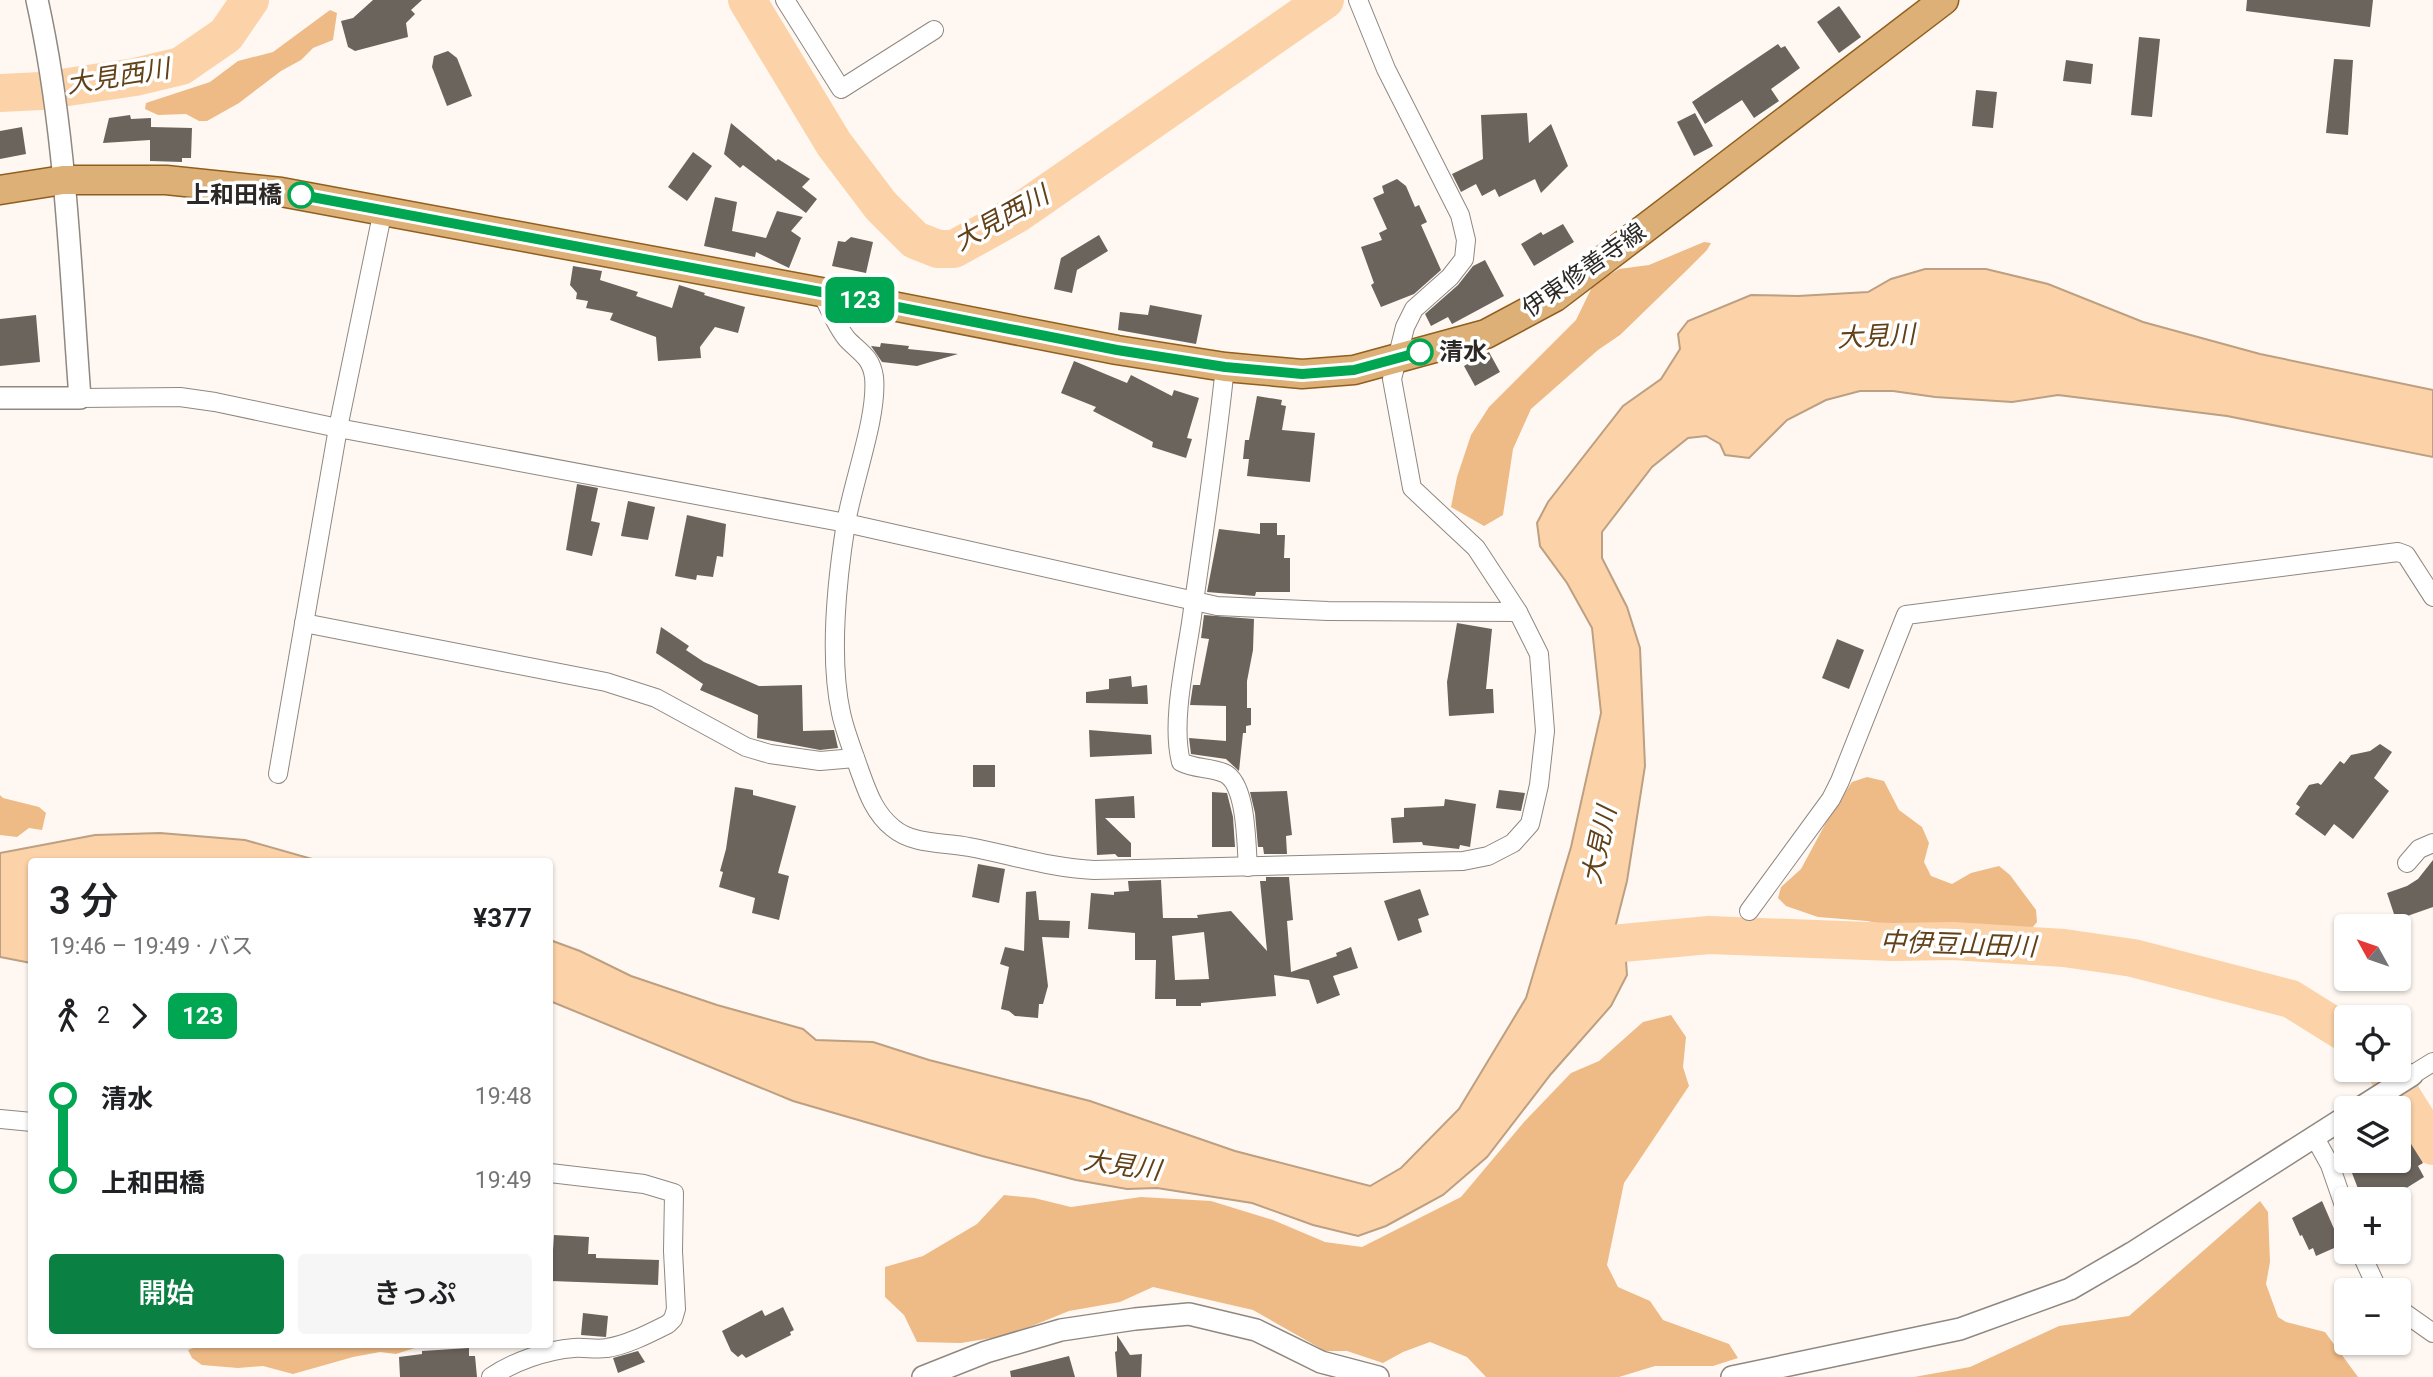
<!DOCTYPE html>
<html lang="ja">
<head>
<meta charset="utf-8">
<style>
	body { margin:0; font-family:Roboto,"Noto Sans JP",sans-serif; background:#f6f6f6; color:#202124; height:100vh; display:flex; flex-direction:column; font-size:26px; white-space:nowrap }
	* { box-sizing:border-box; margin:0 }
	p { font-size:23px; color:#757577 }
	.icon { flex:none; width:38px; height:38px; fill:none; stroke:currentColor; stroke-width:2; stroke-linecap:round; stroke-linejoin:round }
	.map { position:relative; flex:1; overflow:hidden }
	.sheet { position:absolute; left:28px; top:858px; width:525px; height:490px; display:flex; flex-direction:column; background:#fff; border-radius:7px; box-shadow:0 2px 5px #0004 }
	.sheet>* { flex:none }
	.badge { padding:0 14px; border-radius:10px; font-size:24px; line-height:46px }
	.needle { width:46px; rotate:310deg }
	.controls { position:absolute; left:2334px; top:914px; display:grid; gap:14px }
	.controls a { display:grid; place-items:center; width:77px; height:77px; border-radius:7px; background:#fff; box-shadow:0 2px 5px #0004; font-size:35px }
	.map>.badge { position:absolute; translate:-50% -50%; box-shadow:0 0 0 4px #fff }
	.legs { display:flex; align-items:center; gap:10px; height:77px; padding:0 21px; font-size:23px }
	.legs p { margin-inline-start:auto }
	.head { display:flex; align-items:center; justify-content:space-between; height:119px; padding:0 21px }
	h1 { font-size:38px; font-weight:600; line-height:52px }
	.primary-button { display:flex; gap:14px; margin-top:auto; padding:14px 21px }
	.primary-button a { flex:1; height:80px; border-radius:7px; background:#0b8043; color:#fff; font-size:28px; font-weight:600; line-height:80px; text-align:center }
	.primary-button a+a { background:#f6f6f6; color:#202124 }
	ul { padding:0 21px; list-style:none }
	li { display:flex; align-items:center; gap:24px; height:84px; font-size:26px }
	li i { display:grid; place-items:center; width:10px; height:100%; margin:0 9px; background:currentColor }
	li i::after { content:''; width:18px; height:18px; margin:-9px; border:5px solid; border-radius:50%; background:#fff }
	li p { margin-inline-start:auto }
	li:first-child i { background:linear-gradient(#0000 50%,currentColor 0) }
	li:last-child i { background:linear-gradient(currentColor 50%,#0000 0) }
	.map>svg:first-child { display:block }
</style>
</head>
<body>
<div class="map">
<svg width="2433" height="1377" viewBox="0 0 2433 1377">
	<rect width="100%" height="100%" fill="#fff8f2"/>
	<!-- forest -->
	<g fill="#eeba86">
		<path d="M330,10L337,13L333,40L313,48L301,60L281,71L239,103L207,121H199L186,114L158,115L145,109L146,103L210,82L238,61L273,52Z"/>
		<path d="M1704,242L1711,243L1707,250L1685,272L1620,335L1598,350L1531,409L1513,449L1503,515L1484,526L1451,507L1457,477L1471,435L1489,407L1576,320L1593,285L1619,269L1649,265Z"/>
		<path d="M1867,777L1884,781L1899,810L1922,827L1929,843L1924,862L1931,876L1952,884L1971,873L1999,866L2010,875L2036,910L2037,922L2027,934L2006,939L1990,933L1955,929L1916,931L1900,924L1887,925L1867,921L1818,917L1786,906L1778,898L1781,887L1801,869L1829,817L1852,782Z"/>
		<path d="M0,795L3,798L39,807L46,813L42,830L29,828L17,837L0,835Z"/>
		<path d="M1671,1015L1686,1037L1683,1067L1689,1086L1624,1183L1607,1265L1618,1287L1650,1301L1663,1320L1729,1344L1738,1358L1713,1366H1655L1619,1377H1486L1467,1357L1430,1342L1403,1352L1383,1363L1347,1351H1325L1253,1310L1153,1287L1120,1302L1069,1311L1010,1335L961,1343L917,1342L904,1315L885,1297V1267L923,1256L977,1224L1004,1195L1034,1198L1071,1207L1141,1197L1211,1201L1273,1220L1325,1242L1362,1247L1461,1197L1524,1122L1571,1073L1599,1061L1643,1022Z"/>
		<path d="M2260,1201L2268,1212L2270,1262L2266,1284L2278,1317L2286,1322L2325,1332L2358,1377H1914L1970,1367L2059,1326L2129,1316Z"/>
		<path d="M229,1344H427L396,1354L380,1352L353,1357L293,1374L263,1366L238,1368L202,1365L192,1358L188,1350C204,1343 210,1352 229,1344Z"/>
	</g>
	<!-- water -->
	<g fill="#fcd2a8" stroke="#bd9f81" stroke-width="2">
		<path d="M1925,269H1986L2048,284L2143,322L2260,354L2433,390V457L2227,416L2058,395L2012,402L1935,397L1893,391H1860L1826,400L1787,420L1749,458L1725,455L1720,444L1706,436L1688,438L1652,467L1602,532V558L1627,607L1640,648L1645,766L1627,881L1615,928L1626,961L1627,975L1611,1006L1551,1074L1487,1157L1443,1195L1386,1226L1358,1236L1313,1225L1252,1203L1157,1188L1127,1189L1076,1180L982,1156L793,1101L550,1001V940L580,951L631,976L717,1005L803,1029L816,1040L873,1042L929,1060L1090,1101L1235,1151L1370,1186L1401,1168L1459,1109L1526,998L1571,847L1601,713L1592,628L1567,583L1540,546L1537,523L1548,502L1623,406L1661,379L1680,349L1678,334L1688,321L1751,295L1798,296L1868,292L1891,279Z"/>
		<path d="M160,833L245,840L319,861H32L31,963L0,957V853L95,835Z"/>
	</g>
	<g fill="none" stroke-linecap="round" stroke-linejoin="round">
		<!-- river -->
		<g stroke="#fcd2a8" stroke-width="38">
			<path d="M747,0L834,144L881,206L915,240L938,249H954L1017,214L1325,0"/>
			<path d="M0,93L41,91L135,77L181,66L226,35L250,0"/>
			<path d="M1570,958L1601,945L1709,935L1893,942L1953,941L2064,948L2133,958L2291,999L2347,1034"/>
			<path d="M2385,1069L2433,1146"/>
		</g>
	</g>
	<!-- building -->
	<g fill="#6b645d" fill-rule="evenodd">
		<path d="M373,0H422L411,10L415,14L406,23L408,37L355,51L348,47L341,21L353,18Z"/>
		<path d="M2247,0H2373L2370,27L2246,11Z"/>
		<path d="M1839,6L1861,37L1839,53L1817,22Z"/>
		<path d="M2139,37L2160,39L2152,117L2131,115Z"/>
		<path d="M1778,44L1781,48L1785,46L1800,68L1771,89L1779,101L1754,118L1742,100L1705,124L1692,102Z"/>
		<path d="M448,51L457,58L472,96L447,106L432,67L434,56Z"/>
		<path d="M2334,59L2353,60L2348,135L2326,133Z"/>
		<path d="M2066,60L2093,64L2091,84L2063,81Z"/>
		<path d="M1976,90L1997,92L1993,128L1972,126Z"/>
		<path d="M1527,113L1529,143L1551,124L1568,166L1541,193L1535,179L1499,197L1495,189L1482,196L1476,184L1461,192L1452,174L1483,159L1481,115Z"/>
		<path d="M1695,113L1713,146L1694,156L1677,122Z"/>
		<path d="M130,115L131,119L151,118V127L192,128L191,158H182V162L150,161V140L103,143L109,118Z"/>
		<path d="M731,123L776,161L778,159L810,179L802,187L817,199L806,213L743,165L740,168L724,154Z"/>
		<path d="M22,127L26,154L0,159V131Z"/>
		<path d="M693,152L712,166L687,201L668,187Z"/>
		<path d="M1397,179L1406,186L1415,207L1419,205L1427,222L1421,225L1441,270L1414,294L1381,307L1371,285L1374,283L1361,247L1382,240L1379,233L1387,229L1373,198L1384,193L1382,186Z"/>
		<path d="M715,197L737,202L732,231L766,238L777,211L803,217L791,231L801,238L789,268L756,252L755,257L704,246Z"/>
		<path d="M1563,224L1574,242L1534,266L1521,244L1541,232L1543,235Z"/>
		<path d="M1099,235L1108,251L1077,270L1072,293L1054,289L1061,258Z"/>
		<path d="M851,237L873,242L866,273L832,266L838,241L845,242Z"/>
		<path d="M1485,260L1504,296L1452,324L1448,317L1431,326L1425,314L1458,285L1473,266Z"/>
		<path d="M573,266L602,271L600,280L638,292L636,296L672,308L679,285L705,293L704,295L745,307L738,333L715,327L700,347L701,358L658,361L656,337L610,320L613,313L586,308L588,301L576,299L577,293L570,285Z"/>
		<path d="M1150,305L1202,315L1196,344L1118,330L1120,312L1148,315Z"/>
		<path d="M36,315L40,362L0,366V319Z"/>
		<path d="M881,343L909,346L908,349L958,354L917,366L882,362L871,346L880,347Z"/>
		<path d="M1489,352L1500,372L1475,386L1464,366Z"/>
		<path d="M1074,361L1127,383L1131,375L1172,396L1174,390L1199,398L1187,438L1192,439L1186,458L1152,447L1153,442L1093,411L1096,407L1061,393Z"/>
		<path d="M1257,396L1282,400L1281,405L1286,406L1282,430L1315,433L1310,482L1247,476L1249,459H1243L1245,440H1249Z"/>
		<path d="M577,484L598,488L591,521L600,523L592,556L566,550Z"/>
		<path d="M628,501L655,507L648,540L621,536Z"/>
		<path d="M687,515L726,524L723,557L717,556L713,577L697,575L696,580L675,576Z"/>
		<path d="M1260,523H1277V535H1285L1284,558H1290V592H1256L1255,596L1207,592L1219,529L1260,534Z"/>
		<path d="M1204,615L1254,619L1253,650L1247,681V708H1251V725L1246,726V733H1243L1239,771L1226,759L1191,754L1189,738L1226,741V706L1190,705L1193,685H1200L1209,639L1201,638Z"/>
		<path d="M1457,623L1492,629L1486,689H1493L1494,713L1449,716L1447,682Z"/>
		<path d="M661,627L689,646L686,650L704,662L759,686L802,685L803,731L834,730L838,748L820,750L757,738L758,715L700,690L703,684L656,653Z"/>
		<path d="M1837,639L1864,650L1849,689L1822,678Z"/>
		<path d="M1131,676L1132,687L1147,685L1148,704L1086,703V692L1109,689V679Z"/>
		<path d="M1089,730L1151,735L1152,754L1090,757Z"/>
		<path d="M2380,744L2392,752L2374,778L2389,791L2353,839L2334,824L2325,836L2295,814L2300,807L2296,804L2309,785L2318,783L2321,785L2340,761L2344,764L2351,755L2370,751Z"/>
		<rect x="973" y="765" width="22" height="22"/>
		<path d="M735,787L753,790V795L796,806L778,873L789,876L779,920L752,913L755,898L719,887L723,872L720,871L726,849Z"/>
		<path d="M1499,790L1525,793L1521,811L1496,808Z"/>
		<path d="M1287,791L1292,835L1286,836L1287,854H1264L1263,847H1258L1255,813L1250,792Z"/>
		<path d="M1212,792L1227,793L1233,817L1235,847H1212Z"/>
		<path d="M1134,796L1135,818H1105L1131,843V857H1118L1115,854L1097,855L1095,799Z"/>
		<path d="M1445,799L1476,804L1470,847L1460,845L1459,849L1423,845L1422,842L1393,843L1391,818L1404,817V808L1444,806Z"/>
		<path d="M2433,860V907L2396,920L2387,893L2407,886L2418,879Z"/>
		<path d="M978,864L1005,869L999,903L972,897Z"/>
		<path d="M1266,877H1289L1293,920L1287,921L1291,972L1337,956L1336,953L1351,947L1358,968L1333,976L1340,995L1317,1004L1309,980L1274,975L1276,996L1201,1003V1006H1176V999H1155L1156,960H1135V933L1088,929L1091,893L1114,895V892L1129,891L1128,881L1161,880L1163,918H1198L1197,915L1231,911L1267,951L1260,881H1266ZM1204,932L1209,979L1175,980L1172,936Z"/>
		<path d="M1420,889L1429,915L1418,919L1422,932L1398,941L1384,901Z"/>
		<path d="M1036,891L1039,920L1070,921L1069,938L1042,937L1048,986L1043,1004H1039L1038,1018L1015,1016L1009,1011L1001,1009L1009,967L1000,964L1005,947L1024,951L1026,892Z"/>
		<path d="M2399,1125L2423,1163L2418,1166L2424,1177L2389,1199H2362L2347,1160H2399Z"/>
		<path d="M2322,1201L2341,1245L2316,1256L2313,1248L2309,1250L2302,1235L2300,1236L2292,1218Z"/>
		<path d="M554,1235L589,1237L588,1254H596V1258L659,1260L658,1285L551,1281Z"/>
		<path d="M783,1307L794,1330L790,1332L791,1335L746,1358L742,1354L738,1357L731,1351L722,1331L762,1310L765,1316Z"/>
		<path d="M583,1313L608,1316L606,1337L581,1335Z"/>
		<path d="M1117,1335L1130,1355L1142,1354L1141,1377H1117L1115,1352L1117,1351Z"/>
		<path d="M469,1348V1356H475L477,1377H400L399,1357L422,1354V1351Z"/>
		<path d="M638,1351L645,1362L618,1373L613,1358Z"/>
		<path d="M1069,1356L1075,1377H1011L1010,1371Z"/>
	</g>
	<g fill="none" stroke-linecap="round" stroke-linejoin="round">
		<defs>
			<g id="minor">
				<path d="M785,0L841,89L934,30"/>
				<path d="M821,292C829,307 836,326 847,339C859,352 871,356 874,377C878,416 853,481 846,523C837,579 829,658 841,713C845,732 853,751 859,769C867,791 874,813 893,828C913,845 944,842 969,847C1012,855 1050,868 1094,870L1463,861L1488,856L1513,843L1530,824L1539,785L1545,731L1539,654L1518,612L1476,548L1412,488L1392,379L1405,327L1414,309L1450,277L1464,259L1466,240L1460,215L1386,69L1358,0"/>
				<path d="M1225,367C1216,453 1203,538 1191,623C1185,663 1171,723 1181,762C1195,769 1209,767 1224,773C1247,783 1246,844 1248,867"/>
				<path d="M80,398L180,397L215,402L338,428L383,210"/>
				<path d="M304,623L606,682L656,698L746,747L770,754L820,761L855,758"/>
				<path d="M278,774L338,428L846,523L1217,606L1328,611L1518,612"/>
				<path d="M2407,863L2419,849L2433,843"/>
				<path d="M1749,911L1831,799L1840,781L1906,615L2398,552L2406,555L2433,597"/>
				<path d="M2412,1075L2433,1062"/>
				<path d="M0,1119L32,1122"/>
				<path d="M2314,1136L2330,1165L2347,1214"/>
				<path d="M2360,1251L2378,1290"/>
				<path d="M2399,1309L2433,1333"/>
				<path d="M491,1377C513,1362 546,1350 574,1348C585,1347 596,1350 607,1348C627,1345 650,1333 668,1324L673,1319L676,1309L673,1251L674,1193L644,1184L550,1173"/>
			</g>
			<g id="tertiary">
				<path d="M0,398H80C70,266 66,130 37,0"/>
				<path d="M2360,1108L2412,1075"/>
				<path d="M923,1377L986,1352L1061,1330L1135,1319L1189,1314L1256,1330L1321,1362L1378,1377"/>
				<path d="M1732,1377L1960,1329L2070,1289L2132,1253L2347,1116"/>
			</g>
			<path id="primary" d="M0,190L63,180H166L281,192L821,292L1117,350L1225,367L1302,374L1354,370L1486,334L1555,297L1944,0"/>
		</defs>
		<!-- minor casing -->
		<use href="#minor" stroke="#8f8881" stroke-width="20"/>
		<!-- tertiary casing -->
		<use href="#tertiary" stroke="#8f8881" stroke-width="24"/>
		<!-- primary casing -->
		<use href="#primary" stroke="#905f1f" stroke-width="31"/>
		<!-- minor -->
		<use href="#minor" stroke="#fff" stroke-width="18"/>
		<!-- tertiary -->
		<use href="#tertiary" stroke="#fff" stroke-width="21"/>
		<!-- primary -->
		<use href="#primary" stroke="#ddb077" stroke-width="28"/>
	</g>
	<g fill="none" stroke-linecap="round" stroke-linejoin="round">
		<defs>
			<path id="line-1" d="M301,195L821,292L1117,350L1225,367L1302,374L1354,370L1420,352"/>
		</defs>
		<!-- line-1 casing -->
		<use href="#line-1" stroke="#fff" stroke-width="16"/>
		<!-- line-1 -->
		<use href="#line-1" stroke="#00a651" stroke-width="10"/>
	</g>
	<!-- markers -->
	<g fill="#fff" stroke="#00a651" stroke-width="3.5">
		<circle cx="301" cy="195" r="12"/>
		<circle cx="1420" cy="352" r="12"/>
	</g>
	<g text-anchor="middle" stroke-width="7" stroke-linejoin="round" paint-order="stroke">
		<!-- stop labels -->
		<g font-size="24" font-weight="bold" fill="#2b2825" stroke="#fff" text-anchor="end">
			<text x="282" y="203">上和田橋</text>
			<text x="1439" y="360" text-anchor="start">清水</text>
		</g>
		<!-- street labels -->
		<g font-size="24" fill="#2b2825" stroke="#fff">
			<text transform="translate(1584 270) rotate(-35)" y="8">伊東修善寺線</text>
		</g>
		<!-- water labels -->
		<g font-size="26" font-style="italic" fill="#624018" stroke="#fff">
			<text transform="translate(118 76) rotate(-9)" y="9">大見西川</text>
			<text transform="translate(1001 218) rotate(-29)" y="9">大見西川</text>
			<text transform="translate(1876 336) rotate(-3)" y="9">大見川</text>
			<text transform="translate(1599 845) rotate(-78)" y="9">大見川</text>
			<text transform="translate(1958 944) rotate(2)" y="9">中伊豆山田川</text>
			<text transform="translate(1122 1165) rotate(8)" y="9">大見川</text>
		</g>
	</g>
</svg>
<div class="controls">
<a><svg class="needle" viewBox="-14 -14 28 28"><path d="M0-13l5 13h-10z" fill="#e53935"/><path d="M0 13l5-13h-10z" fill="#757577"/></svg></a>
<a><svg class="icon" aria-label="locate" viewBox="0 0 24 24"><circle cx="12" cy="12" r="6"/><path d="M12 2v4M12 18v4M2 12h4M18 12h4"/></svg></a>
<a><svg class="icon" aria-label="layers" viewBox="0 0 24 24"><path d="M12 4l9 5-9 5-9-5zM3 14l9 5 9-5"/></svg></a>
<a>+</a>
<a>−</a>
</div>
<b class="badge" style="left:860px;top:300px;background:#00a651;color:#fff">123</b>
<section class="sheet">
<div class="head"><div><h1>3 分</h1><p>19:46 – 19:49 · バス</p></div><b>¥377</b></div>
<div class="legs"><svg class="icon" aria-label="walk" viewBox="0 0 24 24"><circle cx="13" cy="4" r="2"/><path d="M13 8l-2 6 4 7M11 14l-3 7M7 12l3-4h3l4 4"/></svg>2<svg class="icon" aria-label="forward" viewBox="0 0 24 24"><path d="M9 5l7 7-7 7"/></svg><b class="badge" style="background:#00a651;color:#fff">123</b></div>
<ul>
<li><i style="color:#00a651"></i><b>清水</b><p>19:48</p></li>
<li><i style="color:#00a651"></i><b>上和田橋</b><p>19:49</p></li>
</ul>
<div class="primary-button"><a>開始</a><a>きっぷ</a></div>
</section>
</div>
</body>
</html>
